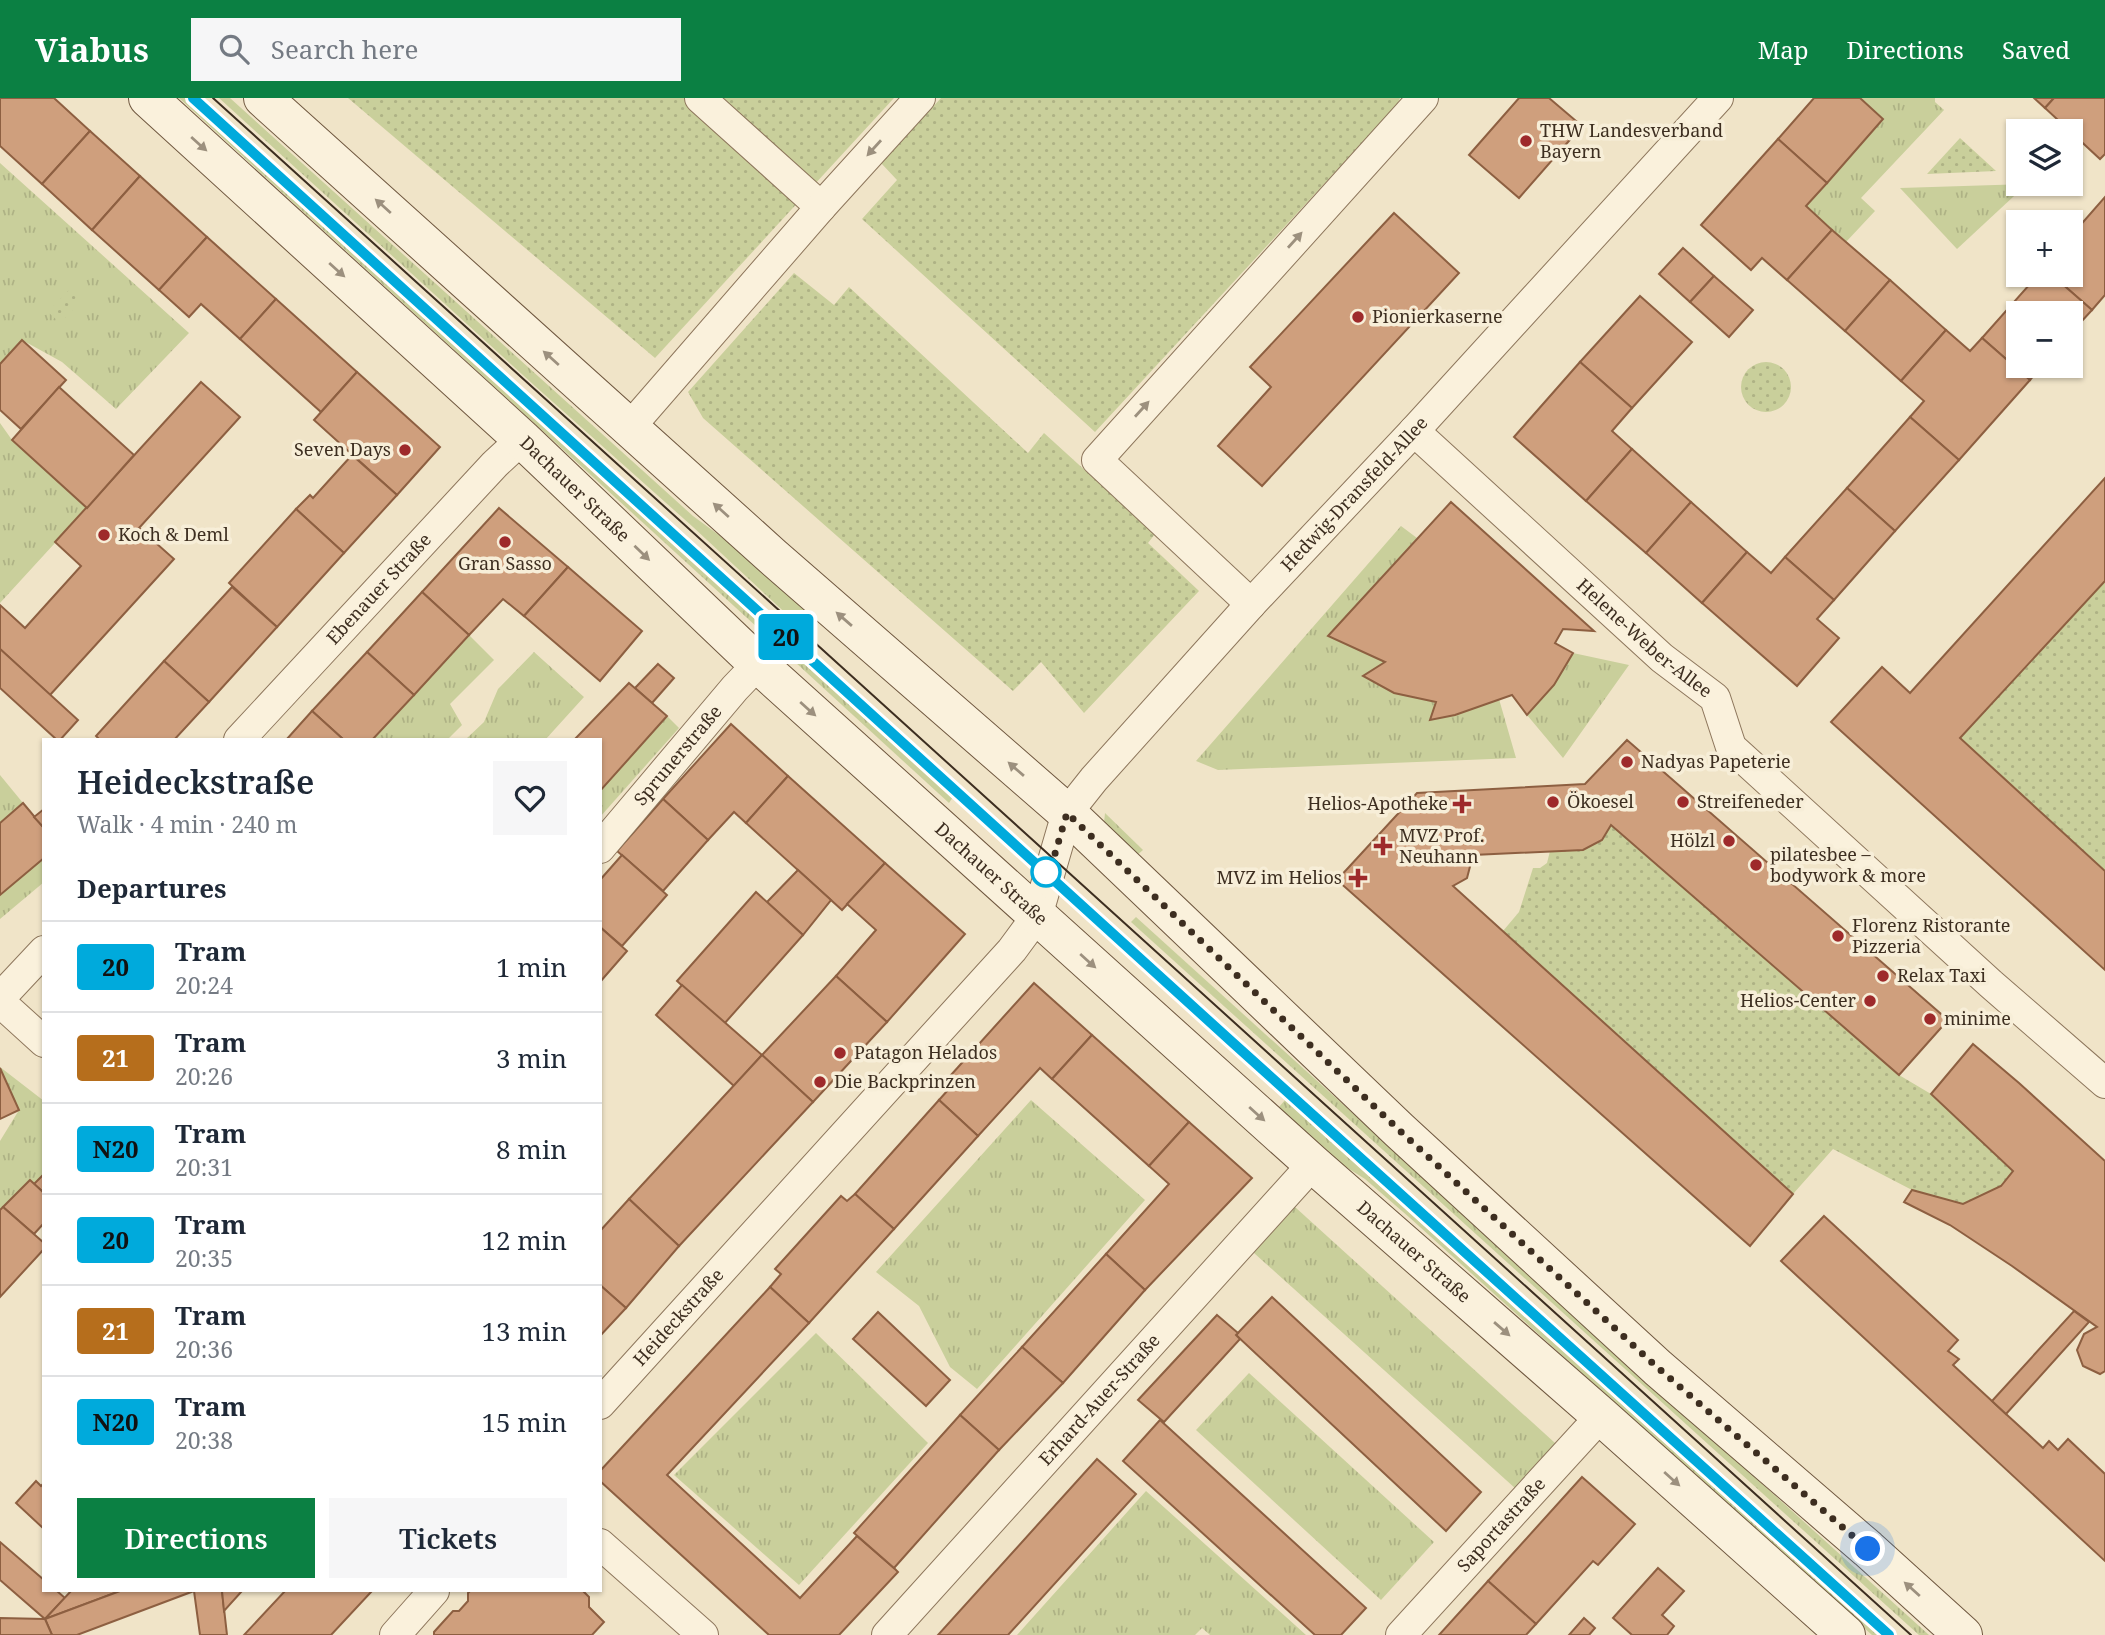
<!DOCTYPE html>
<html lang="en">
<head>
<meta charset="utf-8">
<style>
	body { margin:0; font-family:"Noto Serif",serif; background:#f6f6f7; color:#1f2937; height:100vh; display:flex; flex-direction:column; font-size:26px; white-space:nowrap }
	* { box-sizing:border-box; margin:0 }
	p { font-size:23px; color:#747a83 }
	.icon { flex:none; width:38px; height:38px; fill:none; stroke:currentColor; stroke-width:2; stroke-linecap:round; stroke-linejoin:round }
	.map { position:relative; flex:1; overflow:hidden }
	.side { position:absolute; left:42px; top:640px; width:560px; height:854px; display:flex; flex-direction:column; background:#fff; border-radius:0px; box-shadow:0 2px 5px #0004 }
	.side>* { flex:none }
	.badge { padding:0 14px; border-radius:5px; font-size:24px; line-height:46px }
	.tools { position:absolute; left:2006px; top:21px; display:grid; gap:14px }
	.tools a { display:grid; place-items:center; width:77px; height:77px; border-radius:0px; background:#fff; box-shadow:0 2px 5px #0004; font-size:35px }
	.you { position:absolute; width:35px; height:35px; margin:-18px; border:5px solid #fff; border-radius:50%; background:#1a73e8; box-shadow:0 0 0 10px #1a73e833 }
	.map>.badge { position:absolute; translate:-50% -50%; box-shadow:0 0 0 4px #fff }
	h2 { padding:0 35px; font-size:26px; line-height:63px }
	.round { display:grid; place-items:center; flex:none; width:74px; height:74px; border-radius:0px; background:#f6f6f7 }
	.summary { display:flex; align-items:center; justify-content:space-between; height:119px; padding:0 35px }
	h1 { font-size:33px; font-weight:600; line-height:52px }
	.primary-button { display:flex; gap:14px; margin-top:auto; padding:14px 35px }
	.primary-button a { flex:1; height:80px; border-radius:0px; background:#0b8043; color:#fff; font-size:28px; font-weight:600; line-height:80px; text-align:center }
	.primary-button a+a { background:#f6f6f7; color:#1f2937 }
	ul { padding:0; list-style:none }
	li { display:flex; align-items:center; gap:21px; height:91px; padding:0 35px; border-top:2px solid #e0e1e3 }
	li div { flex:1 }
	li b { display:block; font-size:26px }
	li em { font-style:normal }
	li .badge { min-width:77px; font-weight:700; text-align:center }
	header { display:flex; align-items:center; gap:42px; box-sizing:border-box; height:98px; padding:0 35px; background:#0b8043; color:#fff }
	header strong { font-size:33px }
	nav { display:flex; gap:38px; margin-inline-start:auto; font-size:24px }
	.search { width:490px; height:63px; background:#f6f6f7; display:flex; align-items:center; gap:18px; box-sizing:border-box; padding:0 24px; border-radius:0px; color:#747a83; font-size:26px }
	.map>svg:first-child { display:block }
</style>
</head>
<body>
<header>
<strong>Viabus</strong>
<div class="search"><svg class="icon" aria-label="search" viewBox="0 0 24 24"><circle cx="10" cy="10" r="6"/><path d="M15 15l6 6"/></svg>Search here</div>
<nav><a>Map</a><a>Directions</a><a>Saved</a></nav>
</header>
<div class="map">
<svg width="2105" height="1537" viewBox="0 0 2105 1537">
	<defs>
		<pattern id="grass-tufts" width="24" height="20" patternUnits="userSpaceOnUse" patternTransform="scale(1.75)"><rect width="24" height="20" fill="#c9cf9b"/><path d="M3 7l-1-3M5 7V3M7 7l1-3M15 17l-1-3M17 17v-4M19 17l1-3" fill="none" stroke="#aeb285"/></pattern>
		<pattern id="park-dots" width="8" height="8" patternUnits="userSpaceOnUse" patternTransform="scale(1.75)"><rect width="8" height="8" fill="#c9cf9b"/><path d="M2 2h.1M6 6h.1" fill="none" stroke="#aeb285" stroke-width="1.8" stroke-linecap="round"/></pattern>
	</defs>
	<rect width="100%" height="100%" fill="#f0e4c8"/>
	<!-- grass -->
	<g fill="url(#grass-tufts)">
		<path d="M179,0H192L953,699L949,705Z"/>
		<path d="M219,0H230L693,418L783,484L806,509L794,523L693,429L535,288Z"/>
		<path d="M1860,0H1935V4L1944,12L1861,100L1875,113L1846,144L1806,108L1883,21Z"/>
		<path d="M0,65L189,235L116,311L62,264L22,242L0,266Z"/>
		<path d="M2027,86L1957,151L1900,90Z"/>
		<path d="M0,325L12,342L87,410L0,505Z"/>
		<path d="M1401,428L1417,440L1329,538L1385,564L1364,578L1394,595L1436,604L1431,622L1455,617L1499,601L1516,660L1218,672L1196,663Z"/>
		<path d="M469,537L494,562L450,606L462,627L447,642H372Z"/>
		<path d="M534,554L584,599L545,642H465L484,624L498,591Z"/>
		<path d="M1573,555L1629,567L1563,660L1527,617L1554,587Z"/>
		<path d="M667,618L679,630L600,719V693Z"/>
		<path d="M0,677L23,705L0,725Z"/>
		<path d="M1105,715L1143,752L1136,758L1104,725Z"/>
		<path d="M44,760V784L0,821V797Z"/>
		<path d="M1136,819L1929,1537H1919L1131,824Z"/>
		<path d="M0,969L44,1003V1076L34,1086L29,1082L0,1112V1043L19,1012Z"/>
		<path d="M1031,1002L1145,1102L977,1291L950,1269L919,1208L876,1174Z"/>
		<path d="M1285,1002L1879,1537H1872L1410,1120L1365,1081L1319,1052L1274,1015Z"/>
		<path d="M1284,1099L1566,1355L1526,1400L1243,1145Z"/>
		<path d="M816,1235L928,1345L799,1487L674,1377Z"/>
		<path d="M1249,1275L1434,1444L1381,1502L1196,1332Z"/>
		<path d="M1146,1393L1306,1537H1210L1202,1530L1195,1537H1017Z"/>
	</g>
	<!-- park -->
	<g fill="url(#park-dots)">
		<path d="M348,0H894L655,260Z"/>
		<path d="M941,0H1400L1397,7L1095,334L862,121L897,82L881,65Z"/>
		<path d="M1960,40L1996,73L1927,76Z"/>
		<path d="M794,175L834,207L849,189L1028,355L1044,335L1155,436L1148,445L1199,493L1084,615L1041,564L1013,593L703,320L688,294Z"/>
		<path d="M72,189L84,200L60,225L48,214Z"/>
		<circle cx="1766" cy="289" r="25"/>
		<path d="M2105,483V773L1960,640Z"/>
		<path d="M1611,727L1899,977L1931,996L2013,1073L2001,1088L1963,1106L1912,1092L1833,1051L1793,1096L1503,833L1519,814L1533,770H1540L1547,765L1550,753L1583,751L1602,742Z"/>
	</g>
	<!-- building -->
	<g fill="#cf9f7d" stroke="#8d5f41" stroke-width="2">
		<path d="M0,0H54L90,33L42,86L0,48Z"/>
		<path d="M1519,0H1549L1582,28L1519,100L1469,57Z"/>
		<path d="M1814,0H1860L1883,21L1827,85L1778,41Z"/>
		<path d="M2034,0H2054L2045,10Z"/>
		<path d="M2054,0H2105V56L2100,61L2045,10Z"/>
		<path d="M90,33L140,78L92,132L42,86Z"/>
		<path d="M1778,41L1827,85L1806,108L1832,132L1787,182L1762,160L1751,172L1701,127Z"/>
		<path d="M140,78L207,139L159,192L92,132Z"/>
		<path d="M2105,99V197L2092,212L2052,177H2070V139Z"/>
		<path d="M1394,115L1459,175L1262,388L1218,348L1271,289L1250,269Z"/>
		<path d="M1832,132L1890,182L1845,233L1787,182Z"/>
		<path d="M207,139L276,201L240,241L201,206L189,219L159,192Z"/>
		<path d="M1683,150L1714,178L1690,204L1659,176Z"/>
		<path d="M2038,177H2052L2092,212L2070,236V215H2018V268H2042L2030,282L1982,240Z"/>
		<path d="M1714,178L1753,212L1729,239L1690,204Z"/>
		<path d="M1890,182L1946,232L1901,283L1845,233Z"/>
		<path d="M1640,198L1692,244L1632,310L1580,264Z"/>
		<path d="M276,201L357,274L321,314L240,241Z"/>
		<path d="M1946,232L1970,253L1982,240L2030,282L1959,362L1910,319L1924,303L1901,283Z"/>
		<path d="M22,242L66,282L21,331L0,312V266Z"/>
		<path d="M1580,264L1632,310L1612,333L1632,351L1586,403L1514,339Z"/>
		<path d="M357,274L440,349L397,397L314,322Z"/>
		<path d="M201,284L240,319L139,430L174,461L50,597L0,551V507L25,530L81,468L55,444Z"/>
		<path d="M59,289L134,357L87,410L12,342Z"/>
		<path d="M1910,319L1959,362L1895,433L1847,390Z"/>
		<path d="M1632,351L1691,404L1646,455L1586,403Z"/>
		<path d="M352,357L397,397L344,455L296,411L310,397L313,400Z"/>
		<path d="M2105,380V483L1960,640L2105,773V872L1831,624L1882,569L1910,595Z"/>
		<path d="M1847,390L1895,433L1834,502L1785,459Z"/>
		<path d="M1451,404L1594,533L1563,531L1555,545L1573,555L1554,587L1527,617L1512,597L1455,617L1430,622L1436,604L1394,595L1363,578L1385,564L1328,538Z"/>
		<path d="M1691,404L1747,454L1702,505L1646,455Z"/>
		<path d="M499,410L568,469L524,518L503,501L469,537L422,494Z"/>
		<path d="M296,411L344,455L277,529L229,485Z"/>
		<path d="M1747,454L1771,475L1785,459L1834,502L1817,521L1839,540L1797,588L1702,505Z"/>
		<path d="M568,469L642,533L600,583L524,518Z"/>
		<path d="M232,489L277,529L209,604L164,563Z"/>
		<path d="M422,494L469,537L414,597L367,554Z"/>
		<path d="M0,551L78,622L60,642H57L0,590Z"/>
		<path d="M367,554L414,597L372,642H344L312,613Z"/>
		<path d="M164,563L209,604L174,642H100L96,638Z"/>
		<path d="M658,566L674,580L652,605L635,590Z"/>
		<path d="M629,585L667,618L600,693V642H574Z"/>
		<path d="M312,613L344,642H286Z"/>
		<path d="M731,626L788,678L746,725L734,714L708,742L663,701Z"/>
		<path d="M1627,642L1948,922L1899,977L1611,727L1602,742L1583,752L1473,757L1467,780L1453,788L1793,1096L1750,1148L1337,782L1417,695L1585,686Z"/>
		<path d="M788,678L885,765L842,812L746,725Z"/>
		<path d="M663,701L708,742L663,793L617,753Z"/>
		<path d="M23,705L44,730V760L0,797V725Z"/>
		<path d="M44,711V730L34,719Z"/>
		<path d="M622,757L667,797L622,848L600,829V782Z"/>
		<path d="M885,765L965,836L887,924L836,878L876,832L847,806Z"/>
		<path d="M798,772L831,802L803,837L767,804Z"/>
		<path d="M756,794L803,837L724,926L677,883Z"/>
		<path d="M600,829L627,853L600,884Z"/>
		<path d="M836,878L887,924L813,1004L762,957Z"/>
		<path d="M1034,885L1092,937L1052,981L1040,970L978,1038L939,1002L957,982L951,977Z"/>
		<path d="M682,887L762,957L734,988L656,917Z"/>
		<path d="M1092,937L1189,1024L1149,1068L1052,981Z"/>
		<path d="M1973,946L2019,985L2105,1063V1273L2100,1276L2083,1268L2077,1252L2084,1236L2097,1229L2012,1168L1950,1127L1904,1104L1912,1092L1963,1106L2001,1088L2013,1073L1931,996Z"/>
		<path d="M762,957L813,1004L679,1148L629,1101Z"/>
		<path d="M0,970L19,1012L0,1021Z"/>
		<path d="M939,1002L978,1038L894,1131L855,1096Z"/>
		<path d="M1189,1024L1252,1080L1145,1192L1106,1156L1169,1086L1149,1068Z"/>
		<path d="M44,1076V1095L34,1086Z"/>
		<path d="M30,1082L44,1095V1125L34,1136L3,1109Z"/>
		<path d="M855,1096L894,1131L809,1225L770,1189L781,1176L775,1171L841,1098L847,1103Z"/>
		<path d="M629,1101L679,1148L626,1210L600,1187V1133Z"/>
		<path d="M3,1109L44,1145V1151L0,1199V1112Z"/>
		<path d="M1824,1118L1958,1242L1948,1253L1959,1261L1953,1267L2006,1316L2043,1350L2049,1343L2058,1352L2068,1341L2105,1376V1463L1781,1163Z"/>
		<path d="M1106,1156L1145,1192L1063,1285L1022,1249Z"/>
		<path d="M600,1187L626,1210L600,1238Z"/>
		<path d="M770,1189L809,1225L667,1377L800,1500L857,1438L894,1470L898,1474L839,1537H769L600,1383V1373Z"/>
		<path d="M1272,1199L1481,1394L1446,1433L1236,1237Z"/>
		<path d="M2074,1213L2089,1224L2006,1316L1992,1303Z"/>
		<path d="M878,1214L950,1282L926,1308L853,1241Z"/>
		<path d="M1217,1217L1238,1235L1236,1237L1240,1241L1164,1324L1138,1302Z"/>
		<path d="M1022,1249L1063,1285L999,1352L960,1317Z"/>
		<path d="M960,1317L999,1352L894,1470L854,1435Z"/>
		<path d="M1160,1322L1366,1510L1341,1537H1315L1123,1363Z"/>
		<path d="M1097,1361L1136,1396L1008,1537H938Z"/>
		<path d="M1582,1379L1635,1426L1598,1467L1593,1463L1536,1526L1488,1483Z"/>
		<path d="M36,1383L41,1388L44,1385V1431L16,1405Z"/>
		<path d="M0,1444L44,1482V1493H57L65,1500L45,1521L0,1482Z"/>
		<path d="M1658,1470L1684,1493L1662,1517L1674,1528L1667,1537H1632L1613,1520Z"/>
		<path d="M1488,1483L1536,1526L1526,1537H1439Z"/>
		<path d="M71,1493H120L45,1521Z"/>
		<path d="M120,1493H222L227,1537H200L194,1493L77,1537H52L45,1521Z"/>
		<path d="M222,1493H242L224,1513Z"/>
		<path d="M285,1493H372L331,1537H244Z"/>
		<path d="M470,1493H583L589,1499V1509L604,1524L592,1537H434V1534L453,1513H459L468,1503V1495Z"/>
		<path d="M0,1520L45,1521L52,1537H0Z"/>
		<path d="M1584,1520L1595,1530L1589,1537H1569Z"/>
	</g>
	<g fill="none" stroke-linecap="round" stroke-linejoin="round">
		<defs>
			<g id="minor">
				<path d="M700,0L821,109"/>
				<path d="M629,330L821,109L920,0"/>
				<path id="s1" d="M1414,333L1662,560L1715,600L1731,649L1991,886L2105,985"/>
				<path d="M1251,506L1097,362L1423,0"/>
				<path id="s2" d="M239,642L495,366L522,341"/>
				<path id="s3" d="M600,750L735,590L758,566"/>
				<path d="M0,900L44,853"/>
				<path d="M0,904L44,944"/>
				<path id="s4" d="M600,1306L1012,852L1037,818L1067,715L1094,681L1251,506L1414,333L1718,0"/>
				<path d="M600,1446L703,1537"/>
				<path d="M395,1537L434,1493"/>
				<path id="s5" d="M887,1537L1313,1066"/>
				<path id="s6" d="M1401,1537L1601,1318"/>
			</g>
			<g id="secondary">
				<path id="s7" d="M148,0L522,341L758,566L1313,1066L1601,1318L1846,1537"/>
				<path d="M263,0L772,458L1067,715L1399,1032L1658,1270L1868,1451L1963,1537"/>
			</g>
		</defs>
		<!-- minor casing -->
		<use href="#minor" stroke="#8d765c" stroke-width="32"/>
		<!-- secondary casing -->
		<use href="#secondary" stroke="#6f573f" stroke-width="40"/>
		<!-- minor -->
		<use href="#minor" stroke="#faf1dc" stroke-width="30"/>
		<!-- secondary -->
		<use href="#secondary" stroke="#faf1dc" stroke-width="38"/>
		<!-- tram -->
		<g stroke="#3d2e20" stroke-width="2">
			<path d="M193,0L1232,944L1889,1537"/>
			<path d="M213,0L1911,1537"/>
		</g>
	</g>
	<!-- one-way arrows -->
	<defs><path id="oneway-solid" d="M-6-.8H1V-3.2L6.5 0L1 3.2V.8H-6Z" transform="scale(1.75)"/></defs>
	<g fill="#9c907e">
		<use href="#oneway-solid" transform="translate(199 46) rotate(42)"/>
		<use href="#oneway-solid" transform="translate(874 50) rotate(132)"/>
		<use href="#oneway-solid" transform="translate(383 108) rotate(-138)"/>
		<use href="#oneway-solid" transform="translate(1295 142) rotate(-48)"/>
		<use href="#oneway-solid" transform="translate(337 172) rotate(42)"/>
		<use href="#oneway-solid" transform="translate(551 260) rotate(-138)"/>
		<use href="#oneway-solid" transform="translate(1142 311) rotate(-48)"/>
		<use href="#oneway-solid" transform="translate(721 412) rotate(-138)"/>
		<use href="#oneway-solid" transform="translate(642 455) rotate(44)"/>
		<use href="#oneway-solid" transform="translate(844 521) rotate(-139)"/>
		<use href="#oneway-solid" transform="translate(808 611) rotate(42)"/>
		<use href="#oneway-solid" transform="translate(1016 671) rotate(-139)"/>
		<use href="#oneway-solid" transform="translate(1088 863) rotate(42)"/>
		<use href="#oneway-solid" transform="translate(1257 1016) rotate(42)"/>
		<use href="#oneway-solid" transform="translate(1502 1231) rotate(41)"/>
		<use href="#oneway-solid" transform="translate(1672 1381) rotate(42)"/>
		<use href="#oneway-solid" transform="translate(1912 1491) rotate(-138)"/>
	</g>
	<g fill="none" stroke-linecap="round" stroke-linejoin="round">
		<defs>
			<path id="line" d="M193,0L1232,944L1889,1537"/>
		</defs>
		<!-- line casing -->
		<use href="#line" stroke="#fff" stroke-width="16"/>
		<!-- line -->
		<use href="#line" stroke="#00aadc" stroke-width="10"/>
		<!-- walk -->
		<path stroke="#3d2e20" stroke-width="7" stroke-dasharray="0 12.6" d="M1046,774L1049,776L1067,715L1399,1032L1658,1270L1868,1451"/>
	</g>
	<!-- markers -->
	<g fill="#9e2a2b" stroke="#f7eed8" stroke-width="2.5">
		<circle cx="1526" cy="43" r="7"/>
		<circle cx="1358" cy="219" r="7"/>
		<circle cx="405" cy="352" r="7"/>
		<circle cx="104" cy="437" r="7"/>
		<circle cx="505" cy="444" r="7"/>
		<circle cx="1627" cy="664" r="7"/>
		<circle cx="1553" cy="704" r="7"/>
		<circle cx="1683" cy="704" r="7"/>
		<path d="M1458.5 695.5h7v7h7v7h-7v7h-7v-7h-7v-7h7z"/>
		<circle cx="1729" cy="743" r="7"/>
		<path d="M1379.5 737.5h7v7h7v7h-7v7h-7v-7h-7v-7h7z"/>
		<circle cx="1756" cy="767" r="7"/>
		<path d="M1354.5 769.5h7v7h7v7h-7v7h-7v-7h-7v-7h7z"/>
		<circle cx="1838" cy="838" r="7"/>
		<circle cx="1883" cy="878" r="7"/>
		<circle cx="1870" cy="903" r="7"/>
		<circle cx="1930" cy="921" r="7"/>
		<circle cx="840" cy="955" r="7"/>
		<circle cx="820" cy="984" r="7"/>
	</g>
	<circle fill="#fff" stroke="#00aadc" stroke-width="3.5" cx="1046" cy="774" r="14"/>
	<g text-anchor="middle" stroke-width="7" stroke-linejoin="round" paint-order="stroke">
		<!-- poi labels -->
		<g font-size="18" fill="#3d2e20" stroke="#f7eed8" text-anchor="start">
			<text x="1540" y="39">THW Landesverband<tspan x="1540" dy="21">Bayern</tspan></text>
			<text x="1372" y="225">Pionierkaserne</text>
			<text x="391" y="358" text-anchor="end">Seven Days</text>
			<text x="118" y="443">Koch &amp; Deml</text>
			<text x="505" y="472" text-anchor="middle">Gran Sasso</text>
			<text x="1641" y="670">Nadyas Papeterie</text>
			<text x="1567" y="710">Ökoesel</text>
			<text x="1697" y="710">Streifeneder</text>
			<text x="1448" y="712" text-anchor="end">Helios-Apotheke</text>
			<text x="1399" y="744">MVZ Prof.<tspan x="1399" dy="21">Neuhann</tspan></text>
			<text x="1715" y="749" text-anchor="end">Hölzl</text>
			<text x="1770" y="763">pilatesbee –<tspan x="1770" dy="21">bodywork &amp; more</tspan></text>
			<text x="1342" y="786" text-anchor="end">MVZ im Helios</text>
			<text x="1852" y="834">Florenz Ristorante<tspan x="1852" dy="21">Pizzeria</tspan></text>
			<text x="1897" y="884">Relax Taxi</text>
			<text x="1856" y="909" text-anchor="end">Helios-Center</text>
			<text x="1944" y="927">minime</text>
			<text x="854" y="961">Patagon Helados</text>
			<text x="834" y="990">Die Backprinzen</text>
		</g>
		<!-- street labels -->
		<g font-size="18" fill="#3d2e20" stroke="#f7eed8">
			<text dy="6" stroke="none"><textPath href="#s7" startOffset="579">Dachauer Straße</textPath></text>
			<text dy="6" stroke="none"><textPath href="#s4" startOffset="1192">Hedwig-Dransfeld-Allee</textPath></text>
			<text dy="6" stroke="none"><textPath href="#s2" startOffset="206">Ebenauer Straße</textPath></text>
			<text dy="6" stroke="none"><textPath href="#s1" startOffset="310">Helene-Weber-Allee</textPath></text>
			<text dy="6" stroke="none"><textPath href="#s3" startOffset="121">Sprunerstraße</textPath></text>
			<text dy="6" stroke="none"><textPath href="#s7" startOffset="1146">Dachauer Straße</textPath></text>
			<text dy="6" stroke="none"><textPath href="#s7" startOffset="1713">Dachauer Straße</textPath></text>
			<text dy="6" stroke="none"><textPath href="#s4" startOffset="117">Heideckstraße</textPath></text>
			<text dy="6" stroke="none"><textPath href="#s5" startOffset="317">Erhard-Auer-Straße</textPath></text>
			<text dy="6" stroke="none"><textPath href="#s6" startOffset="149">Saportastraße</textPath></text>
		</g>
	</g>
</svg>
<div class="tools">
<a><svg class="icon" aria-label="layers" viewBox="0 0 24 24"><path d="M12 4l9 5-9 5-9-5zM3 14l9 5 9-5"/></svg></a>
<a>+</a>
<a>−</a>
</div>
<div class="you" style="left:1868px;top:1451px"></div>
<b class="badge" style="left:786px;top:539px;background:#00aadc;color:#111">20</b>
<section class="side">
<div class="summary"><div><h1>Heideckstraße</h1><p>Walk · 4 min · 240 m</p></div><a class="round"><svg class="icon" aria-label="heart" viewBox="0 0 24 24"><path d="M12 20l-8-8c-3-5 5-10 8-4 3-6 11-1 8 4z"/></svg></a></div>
<h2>Departures</h2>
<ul>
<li><span class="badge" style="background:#00aadc;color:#111">20</span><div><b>Tram</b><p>20:24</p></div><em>1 min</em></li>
<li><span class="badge" style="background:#b66e1c;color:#fff">21</span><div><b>Tram</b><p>20:26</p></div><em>3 min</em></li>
<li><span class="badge" style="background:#00aadc;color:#111">N20</span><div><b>Tram</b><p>20:31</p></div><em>8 min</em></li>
<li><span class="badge" style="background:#00aadc;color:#111">20</span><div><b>Tram</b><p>20:35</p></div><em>12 min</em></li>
<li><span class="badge" style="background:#b66e1c;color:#fff">21</span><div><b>Tram</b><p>20:36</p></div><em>13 min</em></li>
<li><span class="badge" style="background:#00aadc;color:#111">N20</span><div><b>Tram</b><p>20:38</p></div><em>15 min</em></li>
</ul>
<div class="primary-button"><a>Directions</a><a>Tickets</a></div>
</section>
</div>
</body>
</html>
